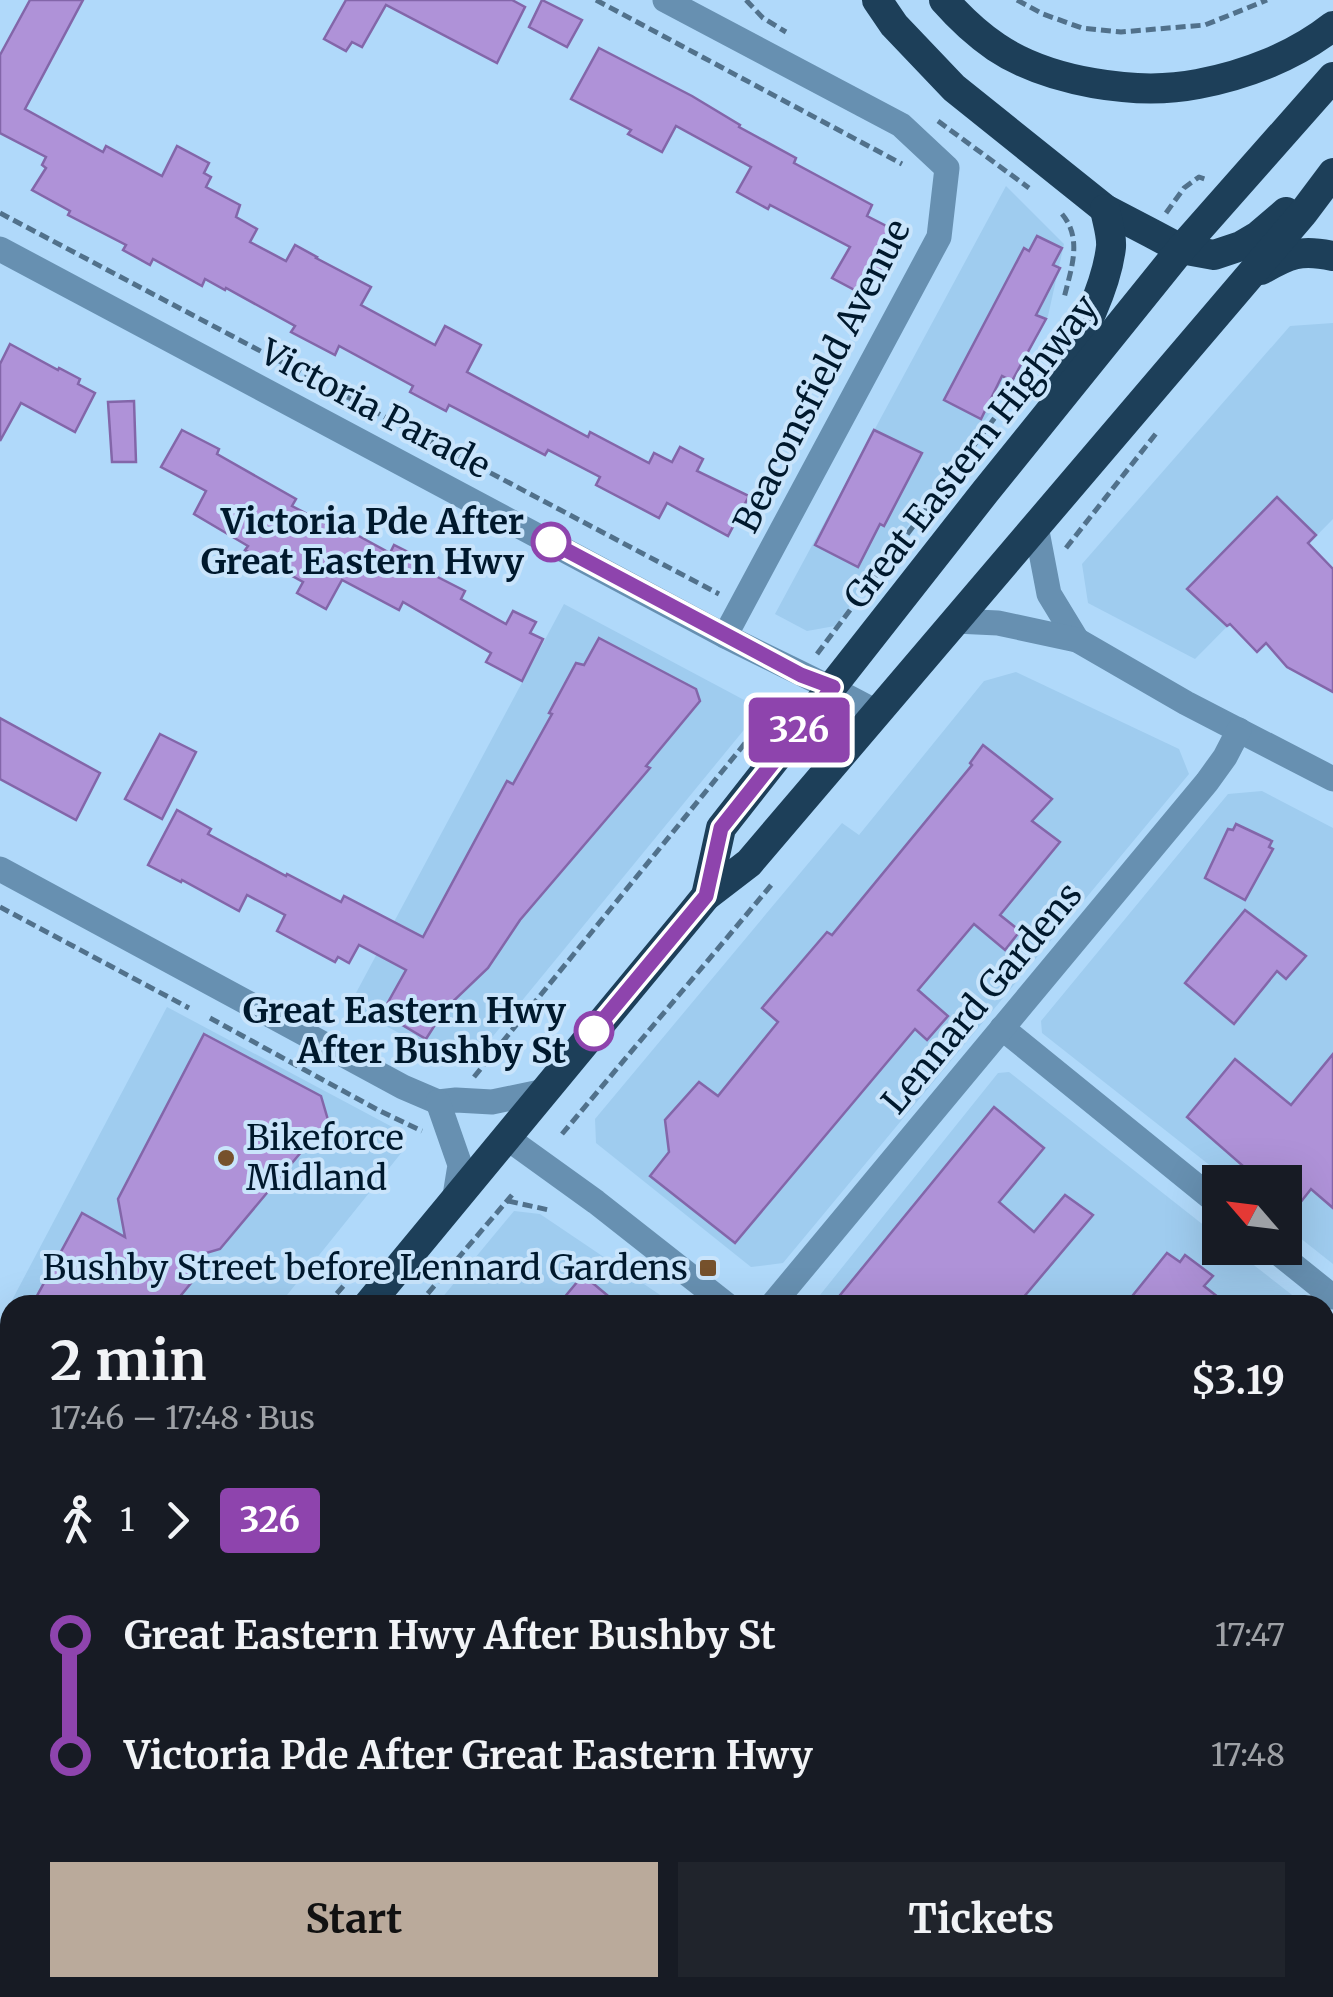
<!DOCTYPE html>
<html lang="en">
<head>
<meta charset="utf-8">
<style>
	body { margin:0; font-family:Merriweather,serif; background:#20242c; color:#f1f3f6; height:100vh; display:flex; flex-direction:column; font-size:38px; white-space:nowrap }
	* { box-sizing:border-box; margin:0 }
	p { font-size:32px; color:#9ea1a6 }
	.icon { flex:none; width:55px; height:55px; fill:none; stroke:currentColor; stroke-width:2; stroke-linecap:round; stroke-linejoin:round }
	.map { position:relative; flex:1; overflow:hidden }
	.drawer { position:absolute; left:0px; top:1295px; width:1335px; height:702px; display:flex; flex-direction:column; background:#171b24; border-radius:30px 30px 0 0; box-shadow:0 10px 40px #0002 }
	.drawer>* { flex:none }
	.badge { padding:0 20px; border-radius:8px; font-size:35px; line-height:65px }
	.needle { width:65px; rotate:298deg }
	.fabs { position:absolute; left:1202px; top:1165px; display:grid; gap:20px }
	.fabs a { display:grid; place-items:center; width:100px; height:100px; border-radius:0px; background:#171b24; box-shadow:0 10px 40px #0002; font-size:50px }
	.map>.badge { position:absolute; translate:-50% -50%; box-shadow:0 0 0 5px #fff }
	.legs { display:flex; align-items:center; gap:15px; height:110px; padding:0 50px; font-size:32px }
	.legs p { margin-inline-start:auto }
	.head { display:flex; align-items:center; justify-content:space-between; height:170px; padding:0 50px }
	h1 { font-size:55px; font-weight:700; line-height:75px }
	.primary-button { display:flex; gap:20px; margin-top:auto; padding:20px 50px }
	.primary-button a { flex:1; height:115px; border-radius:0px; background:#baaa9b; color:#111; font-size:40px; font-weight:700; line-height:115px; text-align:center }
	.primary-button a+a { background:#20242c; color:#f1f3f6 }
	ul { padding:0 50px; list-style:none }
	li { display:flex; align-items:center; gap:35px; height:120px; font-size:38px }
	li i { display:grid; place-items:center; width:15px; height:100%; margin:0 12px; background:currentColor }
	li i::after { content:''; width:25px; height:25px; margin:-12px; border:8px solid; border-radius:50%; background:#171b24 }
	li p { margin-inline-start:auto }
	li:first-child i { background:linear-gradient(#0000 50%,currentColor 0) }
	li:last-child i { background:linear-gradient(currentColor 50%,#0000 0) }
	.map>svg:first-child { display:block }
</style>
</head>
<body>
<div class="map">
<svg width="1333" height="1997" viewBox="0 0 1333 1997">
	<rect width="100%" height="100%" fill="#b0d9fa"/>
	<!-- built -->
	<g fill="#9fccef">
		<path d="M1006,186L1064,244L1048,316L1012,383L835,626L807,631L775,614Z"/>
		<path d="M1333,323V519L1195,659L1088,603L1082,564L1290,326Z"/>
		<path d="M564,604L761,709L471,1063L449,1060L349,1006Z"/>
		<path d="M1016,672L1179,749L1189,774L783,1263L751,1267L596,1143L595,1119L842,823L859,835L984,681Z"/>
		<path d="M1262,791L1333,828V1264L1285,1226V1182H1231L1042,1033L1041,1021L1228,794Z"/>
		<path d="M167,1007L398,1130L402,1152L279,1305H10V1387L0,1382V1323Z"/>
		<path d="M1009,1072L1220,1238V1248H1232L1305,1305H812L998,1073Z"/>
		<path d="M514,1211L540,1214L675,1305H436Z"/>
		<path d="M1325,1321L1333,1327V1691L1325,1701Z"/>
		<path d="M0,1487L10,1493V1610L0,1624Z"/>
		<path d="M10,1807V1988H182L173,1997H0V1819Z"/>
		<path d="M458,1988H943L955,1997H470Z"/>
	</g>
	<!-- building -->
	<g fill="#af92d8" stroke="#8366a9" stroke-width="2.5">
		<path d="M30,0H83L25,109L103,152L106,146L162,176L177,146L209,163L204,173L211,177L206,187L240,205L236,217L257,229L250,242L286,261L295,245L317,257L316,258L371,287L361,305L435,345L445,326L481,345L467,372L588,437L590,432L649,463L654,453L672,462L680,447L703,459L697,471L749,496L728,536L667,503L659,518L596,485L600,477L548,450L545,455L449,405L446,411L410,392L413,386L339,346L335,355L291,332L295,326L226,288L225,290L205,279L202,286L153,259L150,265L123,250L126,245L68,215L70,211L32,190L46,168L42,165L46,157L0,133V55Z"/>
		<path d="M346,0H512L525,7L497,63L386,5L362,47L352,42L346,51L324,39Z"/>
		<path d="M542,0L582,20L567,47L529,27Z"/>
		<path d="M599,48L692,96L740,125L739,127L796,158L794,163L872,205L867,216L900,233L866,296L832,278L850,247L770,205L768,209L737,192L751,167L676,126L662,152L628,134L631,130L571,99Z"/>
		<path d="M1037,236L1062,248L1053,265L1060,268L1036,315L1046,319L1012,381L1002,376L981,419L944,400L1024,248L1029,251Z"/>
		<path d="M10,344L58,370L59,368L80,379L78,384L95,393L75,432L21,403L0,441V364Z"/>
		<path d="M134,401L136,462H112L108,402Z"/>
		<path d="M182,430L219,449L217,454L296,499L292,506L332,527L335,523L390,553L394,545L424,560L420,568L465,591L461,599L506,624L513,611L536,622L530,633L543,639L522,681L486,662L491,653L403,602L399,610L342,580L326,609L297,593L303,582L245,550L248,546L194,514L206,491L161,467Z"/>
		<path d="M874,430L922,453L884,526L880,524L858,567L815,545Z"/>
		<path d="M1277,497L1316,535L1308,543L1333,569V692L1287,667L1266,643L1257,652L1230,624L1227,626L1187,589Z"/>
		<path d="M599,638L696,689L700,701L646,766L650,768L520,920L488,968L445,1009L426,1039L382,1013L406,970L359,945L349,963L338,957L335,962L277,931L285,915L247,895L239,911L182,880L181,882L148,865L177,810L211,829L208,834L286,876L287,874L341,902L344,896L423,937L507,781L513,784L552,714L549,713L576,663L584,665Z"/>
		<path d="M0,718L100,773L76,820L0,779Z"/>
		<path d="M160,734L196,752L162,819L125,799Z"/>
		<path d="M983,745L1052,799L1032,821L1060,842L1000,915L1020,931L1005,950L974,924L918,990L948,1016L927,1040L915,1029L735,1243L650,1176L669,1152L665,1120L699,1082L718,1096L778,1022L762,1008L827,932L832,935L972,765L970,763Z"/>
		<path d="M1236,824L1272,841L1269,847L1273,849L1245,900L1205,878L1228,829L1233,830Z"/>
		<path d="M1245,910L1306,956L1286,979L1277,971L1234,1024L1185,983Z"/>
		<path d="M204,1034L321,1096L328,1120L220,1249L189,1258L191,1283L173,1305H32L82,1213L125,1237L118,1199Z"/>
		<path d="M1333,1054V1208L1311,1189L1285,1222V1182H1227L1242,1165L1187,1117L1235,1059L1291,1105Z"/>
		<path d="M994,1107L1044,1148L999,1202L1034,1232L1065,1195L1093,1215L1017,1305H832Z"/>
		<path d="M1167,1253L1180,1262L1185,1255L1213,1276L1204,1286L1228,1305H1125Z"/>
		<path d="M583,1275L619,1305H558Z"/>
	</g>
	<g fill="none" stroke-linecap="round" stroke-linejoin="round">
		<!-- path -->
		<g stroke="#51718b" stroke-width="5" stroke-dasharray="10 5" stroke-linecap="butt">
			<path d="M596,0L902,164"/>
			<path d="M746,0L763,18L786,32"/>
			<path d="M1017,0L1043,14L1082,28L1121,32L1205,25L1267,0"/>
			<path d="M938,121L1029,188"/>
			<path d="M0,213L719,594"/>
			<path d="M1166,213L1184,188L1199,177L1208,180"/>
			<path d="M1062,214C1083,239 1071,269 1064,298"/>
			<path d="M1066,548L1158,431"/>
			<path d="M817,654L1027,375"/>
			<path d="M0,907L189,1008"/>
			<path d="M210,1018L378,1110L422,1131"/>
			<path d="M474,1077L785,694"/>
			<path d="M562,1134L773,883"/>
			<path d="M508,1201L549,1210"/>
			<path d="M327,1305L345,1284"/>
			<path d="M418,1305L512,1195"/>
			<path d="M0,1394L10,1399"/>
			<path d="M0,1471L10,1476"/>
			<path d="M0,1696L10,1683"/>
			<path d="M0,1807L10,1795"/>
		</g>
		<!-- street -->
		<g stroke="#6790b1" stroke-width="25">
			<path d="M665,0L901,125L947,168L939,237L725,636"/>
			<path d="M0,249L725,636C776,662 828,685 878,713"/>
			<path d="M1036,526L1049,594L1077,640"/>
			<path d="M955,621L998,623L1077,640L1186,703L1333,779"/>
			<path d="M0,869L403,1087L438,1102L456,1100L492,1102L545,1091"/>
			<path d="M1002,1028L1220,1205"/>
			<path d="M438,1102L460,1165L454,1202"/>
			<path d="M507,1138L596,1202L727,1305"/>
			<path d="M1272,1248L1333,1297"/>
			<path d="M772,1305L1207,782L1225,757L1239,730"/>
			<path d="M0,1434L10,1439"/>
			<path d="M1325,1767L1333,1757"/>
			<path d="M394,1988L406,1997"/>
			<path d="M981,1988L992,1997"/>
			<path d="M197,1997L205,1988"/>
			<path d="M1132,1997L1140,1988"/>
		</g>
		<!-- highway -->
		<g stroke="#1d3f59" stroke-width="30">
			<path d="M877,0L894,25L954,88L1105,209L1151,233L1181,249L1214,255L1241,246L1258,236L1286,212"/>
			<path d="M944,0C959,17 977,34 996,47C1048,82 1137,96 1198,84C1246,75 1295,56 1333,26"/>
			<path d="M1261,270C1289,254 1300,249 1333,256"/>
			<path d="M1055,385C1076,345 1106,292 1111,247C1112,235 1107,221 1105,209"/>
			<path d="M706,896L721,828L985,492L1181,249L1333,77"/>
			<path d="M368,1305L693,912L706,896L749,863L1303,213L1333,173"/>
			<path d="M0,1748L10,1736"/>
		</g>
	</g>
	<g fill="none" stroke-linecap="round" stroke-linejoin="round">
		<defs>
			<path id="line-1" d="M551,542L801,675L833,687L721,828L706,896L594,1031"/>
		</defs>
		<!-- line-1 casing -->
		<use href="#line-1" stroke="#fff" stroke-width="22"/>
		<!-- line-1 -->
		<use href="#line-1" stroke="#8e44ad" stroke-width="15"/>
	</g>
	<!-- markers -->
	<g fill="#fff" stroke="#8e44ad" stroke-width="5">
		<circle cx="551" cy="542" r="18"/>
		<circle cx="594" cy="1031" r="18"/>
	</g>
	<g fill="#76512c" stroke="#c9e4fb" stroke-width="4">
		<circle cx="226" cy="1158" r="10"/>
		<rect x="698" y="1258" width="20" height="20" rx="5"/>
	</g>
	<g text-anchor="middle" stroke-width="8" stroke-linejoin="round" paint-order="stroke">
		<!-- street labels -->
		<g font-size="35" fill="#00192d" stroke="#c9e4fb">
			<text transform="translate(822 376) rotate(-63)" y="12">Beaconsfield Avenue</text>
			<text transform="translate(375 409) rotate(28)" y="12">Victoria Parade</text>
			<text transform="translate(971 452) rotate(-52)" y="12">Great Eastern Highway</text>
			<text transform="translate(982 998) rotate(-50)" y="12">Lennard Gardens</text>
		</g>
		<!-- stop labels -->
		<g font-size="35" font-weight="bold" fill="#00192d" stroke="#c9e4fb" text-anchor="end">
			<text x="524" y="534">Victoria Pde After<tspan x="524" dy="40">Great Eastern Hwy</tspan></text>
			<text x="566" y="1023">Great Eastern Hwy<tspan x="566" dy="40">After Bushby St</tspan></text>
		</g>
		<!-- poi labels -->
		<g font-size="35" fill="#00192d" stroke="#c9e4fb" text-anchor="start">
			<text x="246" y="1150">Bikeforce<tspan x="246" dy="40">Midland</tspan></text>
			<text x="688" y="1280" text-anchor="end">Bushby Street before Lennard Gardens</text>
		</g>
	</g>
</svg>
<div class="fabs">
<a><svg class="needle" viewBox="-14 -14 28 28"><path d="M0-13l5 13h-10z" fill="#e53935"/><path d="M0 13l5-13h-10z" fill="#9ea1a6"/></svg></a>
</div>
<b class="badge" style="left:799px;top:730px;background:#8e44ad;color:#fff">326</b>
<section class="drawer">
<div class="head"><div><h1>2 min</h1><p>17:46 – 17:48 · Bus</p></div><b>$3.19</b></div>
<div class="legs"><svg class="icon" aria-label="walk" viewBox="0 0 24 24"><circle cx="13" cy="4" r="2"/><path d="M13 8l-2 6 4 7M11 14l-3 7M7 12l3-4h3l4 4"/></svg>1<svg class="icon" aria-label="forward" viewBox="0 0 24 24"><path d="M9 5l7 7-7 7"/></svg><b class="badge" style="background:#8e44ad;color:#fff">326</b></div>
<ul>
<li><i style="color:#8e44ad"></i><b>Great Eastern Hwy After Bushby St</b><p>17:47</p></li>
<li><i style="color:#8e44ad"></i><b>Victoria Pde After Great Eastern Hwy</b><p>17:48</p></li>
</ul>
<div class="primary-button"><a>Start</a><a>Tickets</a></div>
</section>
</div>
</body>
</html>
